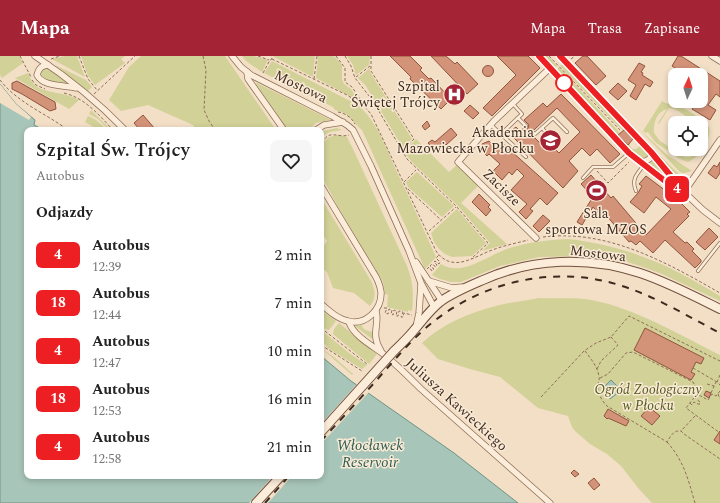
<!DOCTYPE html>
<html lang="pl">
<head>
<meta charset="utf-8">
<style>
	body { margin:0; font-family:Spectral,serif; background:#f6f6f6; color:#222; height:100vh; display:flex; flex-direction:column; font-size:15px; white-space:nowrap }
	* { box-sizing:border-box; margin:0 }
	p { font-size:13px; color:#767676 }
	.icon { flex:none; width:22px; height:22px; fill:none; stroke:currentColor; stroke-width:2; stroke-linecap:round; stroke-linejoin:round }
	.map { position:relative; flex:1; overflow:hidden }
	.panel { position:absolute; left:24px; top:71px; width:300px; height:352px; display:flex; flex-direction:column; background:#fff; border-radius:8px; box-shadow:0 2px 6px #0003 }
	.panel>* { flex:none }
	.badge { padding:0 8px; border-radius:6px; font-size:14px; line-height:26px }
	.needle { width:26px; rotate:4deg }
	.tools { position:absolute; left:668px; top:12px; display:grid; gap:8px }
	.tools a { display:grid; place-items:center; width:40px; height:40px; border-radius:8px; background:#fff; box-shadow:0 2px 6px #0003; font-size:20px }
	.map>.badge { position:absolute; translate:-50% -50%; box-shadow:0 0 0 2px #fff }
	h2 { padding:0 12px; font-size:15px; line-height:36px }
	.round { display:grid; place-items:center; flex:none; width:42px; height:42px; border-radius:8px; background:#f6f6f6 }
	.summary { display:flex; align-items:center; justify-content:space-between; height:68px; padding:0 12px }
	h1 { font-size:19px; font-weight:600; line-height:30px }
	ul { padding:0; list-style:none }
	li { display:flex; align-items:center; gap:12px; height:48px; padding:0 12px }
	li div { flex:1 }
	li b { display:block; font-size:15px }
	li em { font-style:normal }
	li .badge { min-width:44px; font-weight:700; text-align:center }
	header { display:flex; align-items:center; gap:24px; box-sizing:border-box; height:56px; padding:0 20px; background:#a42435; color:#fff }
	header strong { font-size:19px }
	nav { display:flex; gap:22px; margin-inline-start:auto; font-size:14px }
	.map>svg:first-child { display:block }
</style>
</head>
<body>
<header>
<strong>Mapa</strong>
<nav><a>Mapa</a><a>Trasa</a><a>Zapisane</a></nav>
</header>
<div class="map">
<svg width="720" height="447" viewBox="0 0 720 447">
	<rect width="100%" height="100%" fill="#f2dfc6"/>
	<!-- green -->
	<g fill="#d2d198" fill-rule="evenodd">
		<path d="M0,0H19L23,7L2,22L0,19Z"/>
		<path d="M65,0H77L85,21L52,3Z"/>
		<path d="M81,0H125L121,3L125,7L95,29L88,20Z"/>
		<path d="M141,0H225L276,74H196L193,69L148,49L121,55L109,44L129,11Z"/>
		<path d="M242,0H254L268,4L262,16L246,5Z"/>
		<path d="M273,0H315L313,21L274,1Z"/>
		<path d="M318,0H333L337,3L342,9V23L344,28L351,33L359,45L316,22Z"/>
		<path d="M347,0H370L369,9L356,19L353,9Z"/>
		<path d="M542,0H548L557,10L554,13Z"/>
		<path d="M272,5L358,49C377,66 386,91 396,114C410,143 423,172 436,201L425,213L362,74C351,65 352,58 335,54L333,51L264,17Z"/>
		<path d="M564,7L648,96L647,100L642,102L631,95L556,15L559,11L620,77L618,79L627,89L630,87V90L632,93H636L639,91V87L636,84H633L634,83L625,73L623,75L560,10Z"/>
		<path d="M55,9L86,24L92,31L88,35L77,28Z"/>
		<path d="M45,12C54,13 62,21 68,27C59,26 49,26 42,21C41,16 41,15 45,12Z"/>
		<path d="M370,12V16L412,83L403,92L366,30L358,22Z"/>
		<path d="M28,17C30,21 32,27 36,30C44,37 66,36 79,44L69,53L15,22Z"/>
		<path d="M257,27L329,63L330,64L316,67L309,74H288L256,28Z"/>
		<path d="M662,45C667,49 672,47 677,49C686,53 703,63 709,71C712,82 702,93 695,102L688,106L680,103L655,86L648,76L646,77L643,75ZM669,52C682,53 689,67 701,67V70L705,74V79L701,85V93H696L690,101H685L660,85L654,77C653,68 656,56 667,53L658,67L659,68Z"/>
		<path d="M91,54L111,74H109L98,63L89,58Z"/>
		<path d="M88,60L96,64L107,74H99L85,66Z"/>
		<path d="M337,72L342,74L330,76L321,81L322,75Z"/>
		<path d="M639,73L666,98L692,115L684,117L680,116Z"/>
		<path d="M338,79L347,81L353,93L407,210C413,225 414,239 412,255L408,254V256L387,251L388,239L385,238L383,226L338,151L321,119V93L324,86L329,81Z"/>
		<path d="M416,83L449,116L457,109L479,129L461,147L507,188L482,195L490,187L458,150L412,106L404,96Z"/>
		<path d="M655,95L686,125L683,126L681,124Z"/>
		<path d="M654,103L678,131L649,109Z"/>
		<path d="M417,116L454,150L442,161L408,131L406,126Z"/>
		<path d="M321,142L371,225C375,234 377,241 370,250L354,237L333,232L327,216L321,211V194L327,185L321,176Z"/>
		<path d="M457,153L486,187L472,200L452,201L445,198L439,193L434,186L431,177Z"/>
		<path d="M567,183C596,186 624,193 651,204C675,213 698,227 720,240V245L662,218L643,211L618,203L588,200L539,201L500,210L461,226H451L440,223L432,219L441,208C462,222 489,198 510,192C529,186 548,184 567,183Z"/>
		<path d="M539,242C556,243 574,241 591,244C635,252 680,279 720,299V447H652L639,433L621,410L607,398L590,388L575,375L572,371L568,360L538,352L500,321L470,313L438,303L422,287C442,268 469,257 496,250C510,246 525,245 539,242Z"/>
		<path d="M321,253L336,265L329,274L325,273L321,270Z"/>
		<path d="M339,267L377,298L369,308L333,278L334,273Z"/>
		<path d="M361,268C363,274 367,275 373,276L372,283L355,270L356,269Z"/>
		<path d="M321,274L349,297L367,309L362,313L329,293L321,284Z"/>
		<path d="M321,292L334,301L353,318L352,319Z"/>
	</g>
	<!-- water -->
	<g fill="#a8c5b9" stroke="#6d9586">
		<path d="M0,28L16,48L35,64L34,69L44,74H27V420H321V300L351,325L454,397L518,447H0Z"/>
		<path d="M611,324L620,333L619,336L610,343L603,332Z"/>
	</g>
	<!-- pier -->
	<g fill="#f2dfc6">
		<path d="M0,28L16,48L31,61L29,64L0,47Z"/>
		<path d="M357,328L369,336L321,388V368Z"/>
		<path d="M273,420H292L268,447H249Z"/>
	</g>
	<!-- building -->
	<g fill="#d39379" stroke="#91543d" fill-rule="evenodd">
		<path d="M390,0H410L422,12L420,14L429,23L431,22L451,43L441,53L410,23L411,21Z"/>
		<path d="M431,0H446L455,8L457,6L478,28L467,38Z"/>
		<path d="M497,0H528L540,12L492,60L483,52L516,19Z"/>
		<path d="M583,0H587L606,20L596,29L575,7Z"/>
		<path d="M678,0H681L720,25V41L716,38L708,49L716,54L710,64L692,53L698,45H701L708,33L701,29V19H686L672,10Z"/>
		<path d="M639,7L645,10L641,16L643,17L642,19L653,26L650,31L645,28L636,44L630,40L636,29L628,24Z"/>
		<circle cx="488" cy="15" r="5.5"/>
		<path d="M17,25L55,46L56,53L50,55L22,38L12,33V27Z"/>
		<path d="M618,27L627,35L618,44L609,36Z"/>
		<path d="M561,38L620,98L610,107L597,93L590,100L582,92L569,105L578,115L563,132L514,82L517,79L512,74L516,71L520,75L524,72H528L529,69L524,64L543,47L547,51ZM557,52L580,76L559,97L551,89L547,94L529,76L530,74H534Z"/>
		<path d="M470,49L479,57L473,63L464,55Z"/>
		<path d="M143,59L156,74H140L134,67Z"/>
		<path d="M427,65L430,70L425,74L422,70Z"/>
		<path d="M451,72L457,79L446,89L443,86L434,94L428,87L432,84L435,86Z"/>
		<path d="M624,74L633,83L628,89L618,79Z"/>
		<path d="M489,85L496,92L501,86L558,137L547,149L540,142L530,153L533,155L526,163L519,156L527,148L511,134L524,120L517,113L512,119L509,116L502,124L493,115L500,108L489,98L487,100L482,95L484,93L482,88Z"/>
		<path d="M720,106V117L716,123L708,117L714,109L717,111Z"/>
		<path d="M591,119L611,142L613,140L646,179L671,153L656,141L644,157L630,146L638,137L642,130L639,128L646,120L678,144L690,156L687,158L689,160L673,176L685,187L687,186L694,193L692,195L701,204V206L695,212L665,184L653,197L640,185L636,189L631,185L629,186L606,159L603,162L593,151L582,169L577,166L593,141L581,128Z"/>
		<path d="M479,138L490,149L488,151L491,154L486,160L472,146Z"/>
		<path d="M543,159L550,165L539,176L533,170Z"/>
		<path d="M709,172L718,181L705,194L696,186Z"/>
		<path d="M645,272L704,302L701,308L696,306L691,316L695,318L691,324L634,294Z"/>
		<path d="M706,335L711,337L709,342L704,339Z"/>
		<path d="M649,351L660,360L652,369L641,360Z"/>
		<path d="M608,353L629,365L626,370L608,362L607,363L604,360Z"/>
		<path d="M720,375V388L714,384Z"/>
		<path d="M574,414L579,418L575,421L571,417Z"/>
		<path d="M594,422L600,429L594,434L588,427Z"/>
	</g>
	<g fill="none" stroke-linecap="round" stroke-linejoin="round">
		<defs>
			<g id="service">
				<path d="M518,62L526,70"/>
				<path d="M491,69L526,101"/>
				<path d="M542,72L553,84"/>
				<path d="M532,76L535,78L553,62L567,76"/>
				<path d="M501,78L522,58L513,48"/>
				<path d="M583,122L593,111H613L629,97"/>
				<path d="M636,135C631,123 637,118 644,109"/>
				<path d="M698,215L720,187"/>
			</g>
			<g id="minor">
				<path d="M35,0C67,21 98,46 125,74"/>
				<path d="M232,0L241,11L251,19L332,60L347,69L353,74L371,110L409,195L421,227L434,251"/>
				<path d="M539,0L629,97L674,131L684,135"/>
				<path d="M560,0L651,96L684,136L703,154L720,167"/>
				<path d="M712,0L720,5"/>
				<path d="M48,9C41,10 39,12 37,19C43,31 64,29 76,32"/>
				<path d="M247,16L248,23L284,74"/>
				<path d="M316,74L324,69L343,66"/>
				<path d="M639,105C645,106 648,105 652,100L651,96"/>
				<path d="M321,130L373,216C377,222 380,229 381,236C382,254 365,270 348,265C338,263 329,255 321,248"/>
				<path d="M684,136L720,84"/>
				<path d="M536,182L458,106L494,65L550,12"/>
				<path d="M416,206L442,245"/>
				<path d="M429,225L452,232L462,231"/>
				<path d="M376,255C380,268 370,278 381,295"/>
				<path d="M349,266C353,279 371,289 382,297C396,308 408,320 421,333L550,447"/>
				<path d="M416,271L419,257L421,228"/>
			</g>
			<g id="secondary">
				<path d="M394,295C401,288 409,281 415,273C423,264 430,254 440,246C452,237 469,230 483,224C532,202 589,200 640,217C667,226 694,240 720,253"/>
				<path d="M256,447L281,420"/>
			</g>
		</defs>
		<!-- service casing -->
		<use href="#service" stroke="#8f6f59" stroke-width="4"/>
		<!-- minor casing -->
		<use href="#minor" stroke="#8f6f59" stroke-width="7"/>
		<!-- secondary casing -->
		<use href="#secondary" stroke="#71503d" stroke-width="10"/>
		<!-- path -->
		<g stroke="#8f6f59" stroke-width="1" stroke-dasharray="3 2" stroke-linecap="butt">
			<path d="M20,0L31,21"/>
			<path d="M79,0L88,23L97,34"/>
			<path d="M203,0L206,14L204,54L209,65L215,74"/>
			<path d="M258,0L269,4"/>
			<path d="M336,0L345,12V26L352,31L364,49"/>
			<path d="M345,0L351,10L355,22L373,45L407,103L456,150L488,187L471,203"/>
			<path d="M371,0V15L414,83L403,95"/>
			<path d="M549,0L620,74"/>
			<path d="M51,3L60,0"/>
			<path d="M272,3L347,39L364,50L371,58L436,195C453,219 476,199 495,193C506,189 517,187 528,184"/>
			<path d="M571,3L575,0"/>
			<path d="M263,17L270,4L272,3L271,0"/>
			<path d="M356,21L370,10"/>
			<path d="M314,23L317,0"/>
			<path d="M0,24C18,47 45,57 68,74"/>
			<path d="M32,24L36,29L45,33"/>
			<path d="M64,37C85,42 99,59 113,74"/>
			<path d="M94,38L135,0"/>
			<path d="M338,56C345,57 352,62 355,68"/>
			<path d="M321,92C327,70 337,83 349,79"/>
			<path d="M597,115L608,127L629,106"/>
			<path d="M404,126L416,114"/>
			<path d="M408,133L441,164"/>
			<path d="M429,175L456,151"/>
			<path d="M543,181C607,173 666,206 720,237"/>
			<path d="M427,213L429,211L432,215L434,213L430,210L432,208L436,211L437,209L434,206L435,205L439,208L440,206L436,202L439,199"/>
			<path d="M384,252H387L385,257L388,258L389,253L392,254L391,258L393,259L394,254L397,255L396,260H398L399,255L403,256L401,261H403L404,257L412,259"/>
			<path d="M321,272L367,308"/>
			<path d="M321,289L362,315"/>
			<path d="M585,295C591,303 597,310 599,320C600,324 598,326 598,329C597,337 602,345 607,350L667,386C671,380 673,374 681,375"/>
			<path d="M693,312L717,326"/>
			<path d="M597,313L601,305L618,289L611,281"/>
			<path d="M720,319L717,326L720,329"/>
			<path d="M600,322L608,318L626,297L633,296L693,326L698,335L697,338"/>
			<path d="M707,328L714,330"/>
			<path d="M720,335L716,340L712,338L708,344L697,338L686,352L720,377"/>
			<path d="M711,337L716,326"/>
			<path d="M718,338L720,343"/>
			<path d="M541,341L584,295L596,287L611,281L629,260L720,305"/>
			<path d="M690,347L692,349L694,346L698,348H700V346L695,342"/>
			<path d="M695,360L681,375L684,378L720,403"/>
			<path d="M667,386C684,405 688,423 695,447"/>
		</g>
		<!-- service -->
		<use href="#service" stroke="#fcedda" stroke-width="2.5"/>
		<!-- minor -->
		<use href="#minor" stroke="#fcedda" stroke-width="5.5"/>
		<!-- secondary -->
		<use href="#secondary" stroke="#fcedda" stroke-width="8"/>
		<!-- rail -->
		<g stroke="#3e2a1f" stroke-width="2" stroke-dasharray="7 7" stroke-linecap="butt">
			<path d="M321,385C341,363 362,341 382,318C398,300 414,281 433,266C484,225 556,209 619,229C655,240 687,260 720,277"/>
			<path d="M265,447L289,420"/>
		</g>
		<defs>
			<path id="secondary-bridge" d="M321,376L394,295"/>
		</defs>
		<!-- secondary-bridge casing -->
		<use href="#secondary-bridge" stroke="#71503d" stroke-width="10" stroke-linecap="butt"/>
		<!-- secondary-bridge -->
		<use href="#secondary-bridge" stroke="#fcedda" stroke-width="8"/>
	</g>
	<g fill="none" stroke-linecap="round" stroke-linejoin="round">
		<defs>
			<path id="line" d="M539,0L629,97L674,132L684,136L651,96L560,0"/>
		</defs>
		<!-- line casing -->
		<use href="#line" stroke="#fff" stroke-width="9"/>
		<!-- line -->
		<use href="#line" stroke="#ee1f23" stroke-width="6"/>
	</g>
	<!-- icons -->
	<defs>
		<symbol id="hospital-disc" viewBox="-11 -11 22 22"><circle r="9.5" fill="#a42435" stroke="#f9ead6"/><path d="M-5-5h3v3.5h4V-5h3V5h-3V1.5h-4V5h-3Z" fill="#fff"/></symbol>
		<symbol id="university-disc" viewBox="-11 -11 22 22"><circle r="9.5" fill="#a42435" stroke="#f9ead6"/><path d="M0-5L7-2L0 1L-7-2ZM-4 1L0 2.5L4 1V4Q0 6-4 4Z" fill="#fff"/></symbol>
		<symbol id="stadium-disc" viewBox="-11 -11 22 22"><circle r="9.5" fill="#a42435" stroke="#f9ead6"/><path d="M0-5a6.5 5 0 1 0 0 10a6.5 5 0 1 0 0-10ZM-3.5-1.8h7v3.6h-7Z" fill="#fff"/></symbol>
	</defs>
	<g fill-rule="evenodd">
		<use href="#hospital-disc" x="442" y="26" width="25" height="25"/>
		<use href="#university-disc" x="538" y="72" width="25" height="25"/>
		<use href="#stadium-disc" x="584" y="122" width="25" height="25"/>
	</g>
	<!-- markers -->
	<circle fill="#fff" stroke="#ee1f23" stroke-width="2" cx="564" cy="27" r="8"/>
	<g text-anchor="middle" stroke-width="3" stroke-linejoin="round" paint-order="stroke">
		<!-- street labels -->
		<g font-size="14" fill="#3e2a1f" stroke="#f9ead6">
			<text transform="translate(301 30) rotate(26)" y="5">Mostowa</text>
			<text transform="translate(502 131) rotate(44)" y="5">Zacisze</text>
			<text transform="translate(598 197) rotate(7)" y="5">Mostowa</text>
			<text transform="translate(457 348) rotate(42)" y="5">Juliusza Kawieckiego</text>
		</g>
		<!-- poi labels -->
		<g font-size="14" fill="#3e2a1f" stroke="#f9ead6" text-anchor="end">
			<text x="440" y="35">Szpital<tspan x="440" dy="16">Świętej Trójcy</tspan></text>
			<text x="534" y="81">Akademia<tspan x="534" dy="16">Mazowiecka w Płocku</tspan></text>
			<text x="596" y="162" text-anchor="middle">Sala<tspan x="596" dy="16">sportowa MZOS</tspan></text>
		</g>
		<!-- park labels -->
		<g font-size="14" font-style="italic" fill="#555d23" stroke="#f9ead6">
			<text x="648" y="338">Ogród Zoologiczny<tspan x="648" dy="16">w Płocku</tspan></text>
		</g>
		<!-- water labels -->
		<g font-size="15" font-style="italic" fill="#2d5f56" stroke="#f9ead6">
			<text x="370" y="394">Włocławek<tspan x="370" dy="17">Reservoir</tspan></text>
		</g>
	</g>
</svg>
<div class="tools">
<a><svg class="needle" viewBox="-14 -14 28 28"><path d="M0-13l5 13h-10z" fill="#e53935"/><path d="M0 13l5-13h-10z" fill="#767676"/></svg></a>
<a><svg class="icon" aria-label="locate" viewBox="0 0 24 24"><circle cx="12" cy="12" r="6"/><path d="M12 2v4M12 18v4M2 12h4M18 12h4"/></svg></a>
</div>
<b class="badge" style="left:677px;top:133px;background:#ee1f23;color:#fff">4</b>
<section class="panel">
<div class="summary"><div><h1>Szpital Św. Trójcy</h1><p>Autobus</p></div><a class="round"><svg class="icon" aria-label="heart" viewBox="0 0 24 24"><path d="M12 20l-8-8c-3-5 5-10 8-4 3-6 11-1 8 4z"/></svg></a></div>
<h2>Odjazdy</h2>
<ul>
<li><span class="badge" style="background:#ee1f23;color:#fff">4</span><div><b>Autobus</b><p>12:39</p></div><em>2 min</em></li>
<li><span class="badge" style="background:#ee1f23;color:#fff">18</span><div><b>Autobus</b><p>12:44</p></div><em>7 min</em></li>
<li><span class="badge" style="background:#ee1f23;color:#fff">4</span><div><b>Autobus</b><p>12:47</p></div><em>10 min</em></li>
<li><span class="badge" style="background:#ee1f23;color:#fff">18</span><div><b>Autobus</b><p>12:53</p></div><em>16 min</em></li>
<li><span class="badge" style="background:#ee1f23;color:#fff">4</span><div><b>Autobus</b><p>12:58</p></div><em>21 min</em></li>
</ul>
</section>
</div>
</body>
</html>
